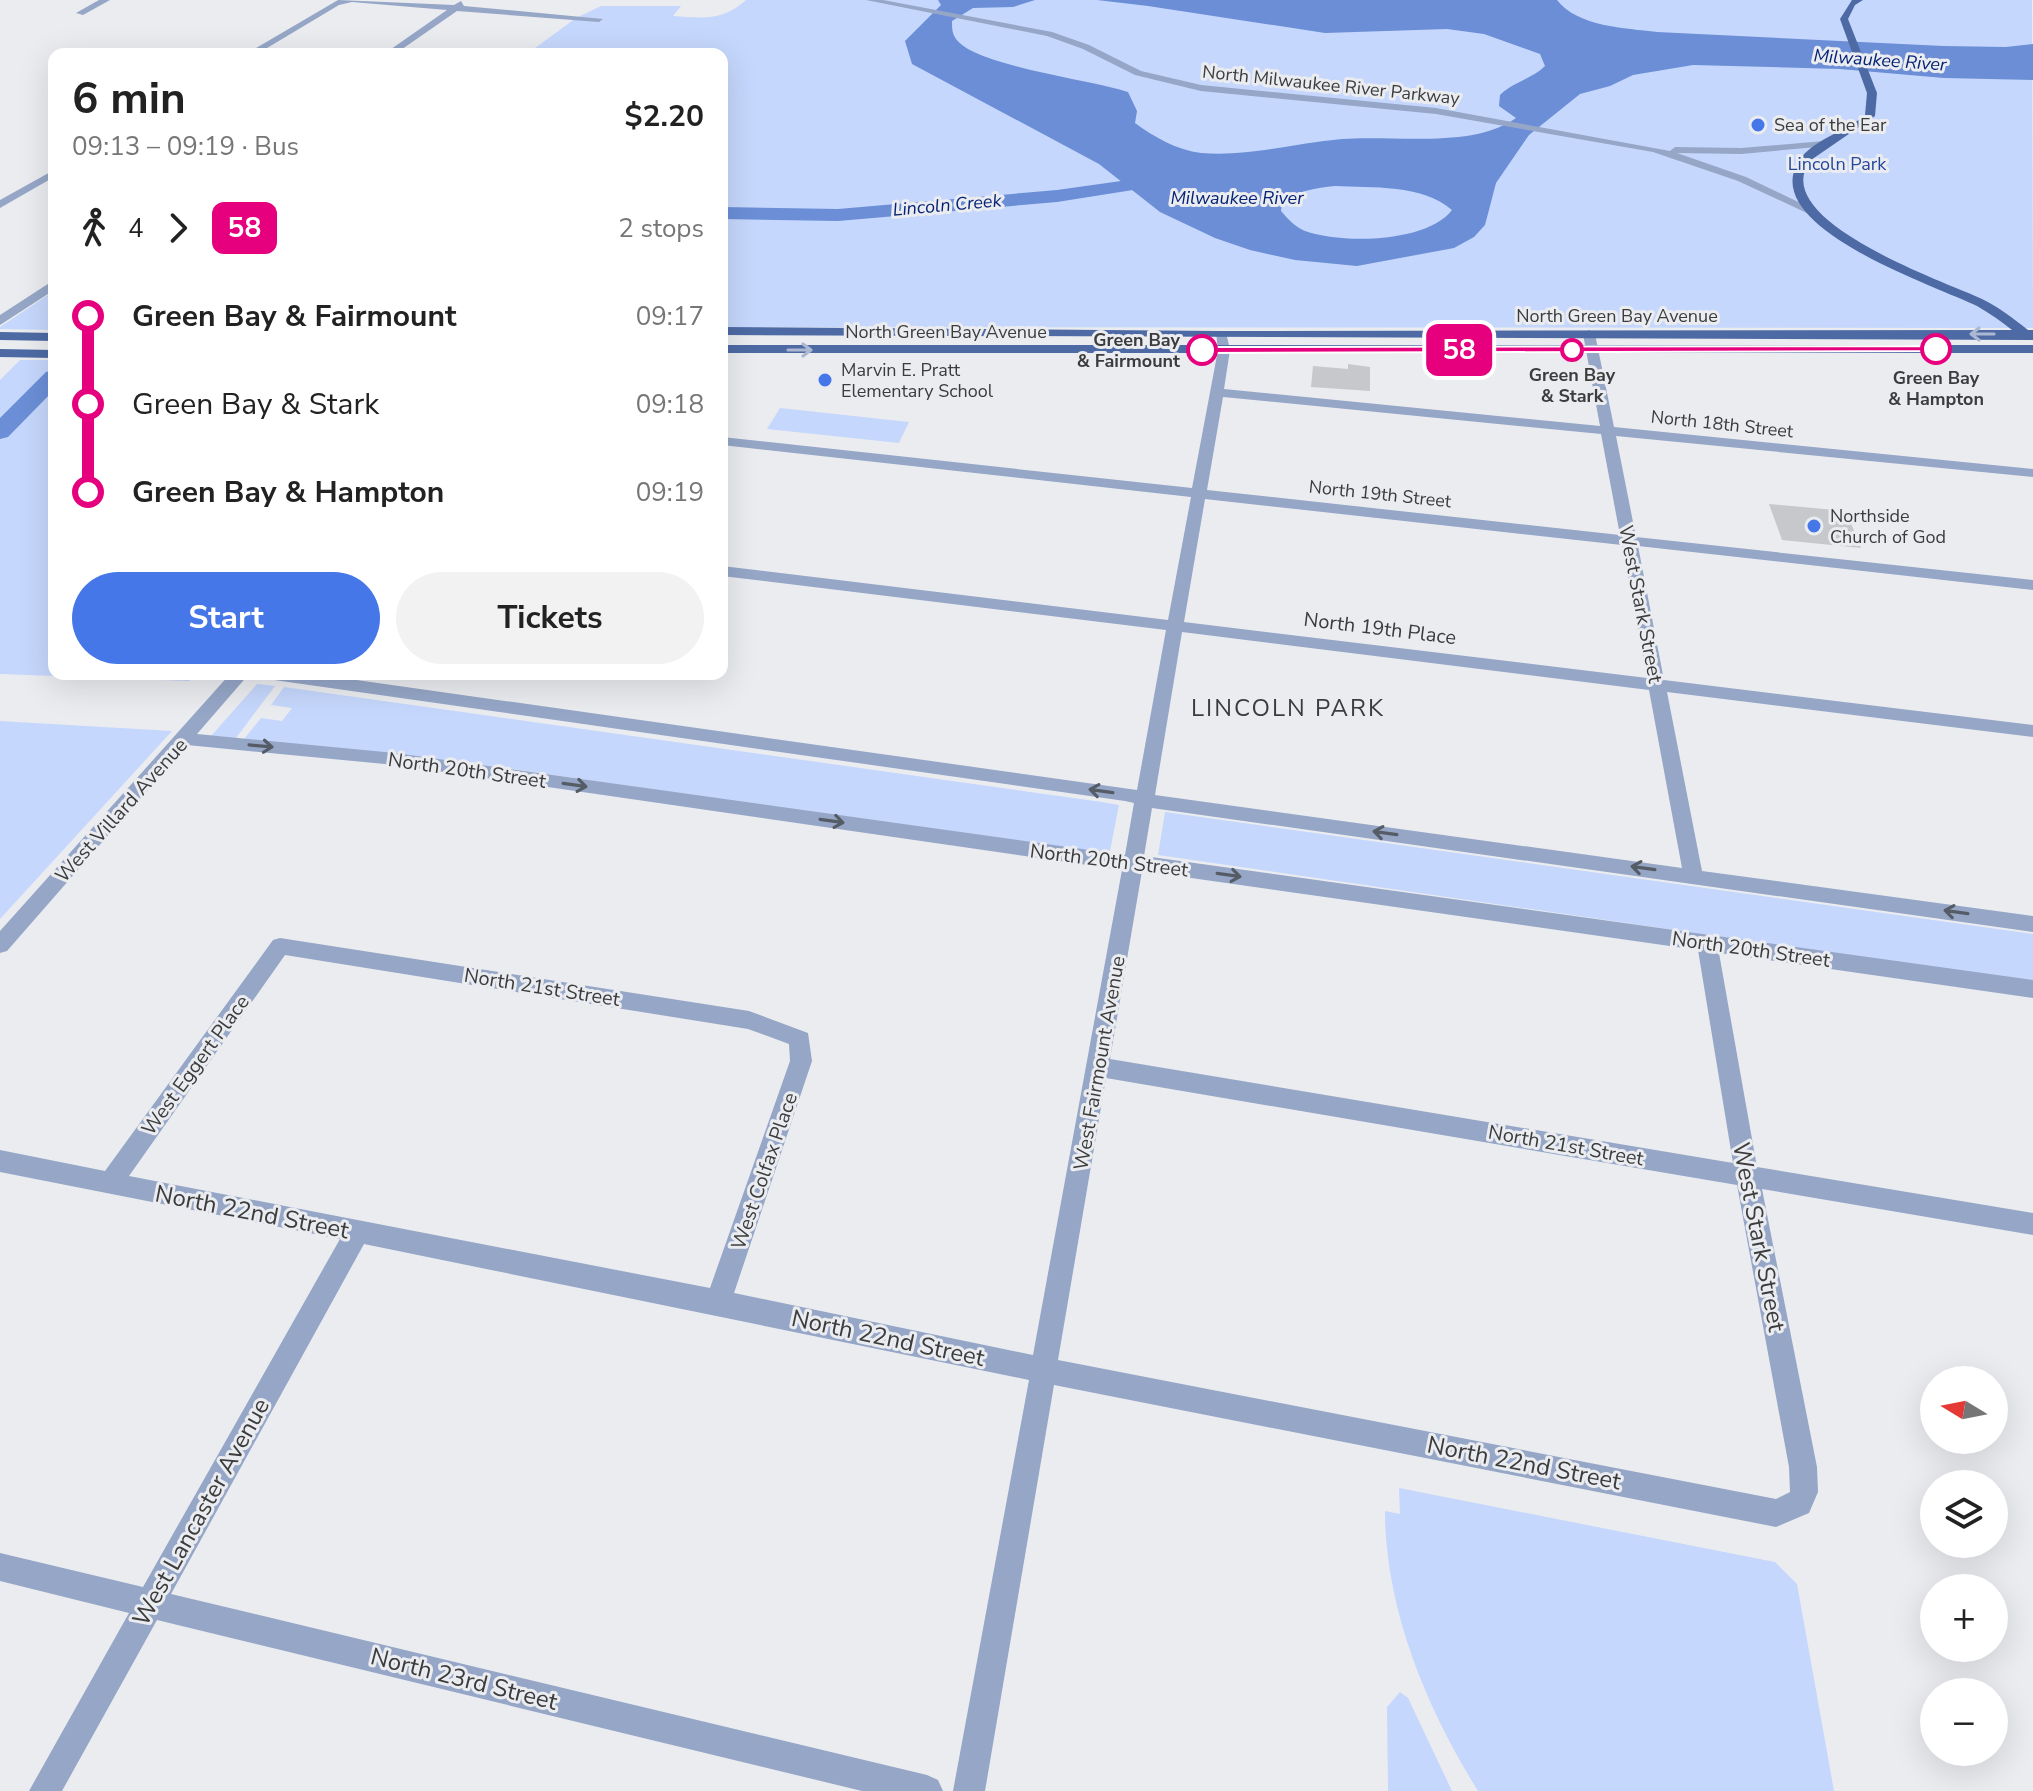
<!DOCTYPE html>
<html lang="en">
<head>
<meta charset="utf-8">
<style>
	body { margin:0; font-family:"Nunito Sans",sans-serif; background:#f2f2f2; color:#222; height:100vh; display:flex; flex-direction:column; font-size:30px; white-space:nowrap }
	* { box-sizing:border-box; margin:0 }
	p { font-size:26px; color:#767676 }
	.icon { flex:none; width:44px; height:44px; fill:none; stroke:currentColor; stroke-width:2; stroke-linecap:round; stroke-linejoin:round }
	.map { position:relative; flex:1; overflow:hidden }
	.panel { position:absolute; left:48px; top:48px; width:680px; height:632px; display:flex; flex-direction:column; background:#fff; border-radius:16px; box-shadow:0 8px 32px #0002 }
	.panel>* { flex:none }
	.badge { padding:0 16px; border-radius:12px; font-size:28px; line-height:52px }
	.needle { width:52px; rotate:280deg }
	.tools { position:absolute; left:1920px; top:1366px; display:grid; gap:16px }
	.tools a { display:grid; place-items:center; width:88px; height:88px; border-radius:50%; background:#fff; box-shadow:0 8px 32px #0002; font-size:40px }
	.map>.badge { position:absolute; translate:-50% -50%; box-shadow:0 0 0 4px #fff }
	.legs { display:flex; align-items:center; gap:12px; height:88px; padding:0 24px; font-size:26px }
	.legs p { margin-inline-start:auto }
	.overview { display:flex; align-items:center; justify-content:space-between; height:136px; padding:0 24px }
	h1 { font-size:44px; font-weight:700; line-height:60px }
	.button { display:flex; gap:16px; margin-top:auto; padding:16px 24px }
	.button a { flex:1; height:92px; border-radius:48px; background:#4577e9; color:#fff; font-size:32px; font-weight:700; line-height:92px; text-align:center }
	.button a+a { background:#f2f2f2; color:#222 }
	ul { padding:0 24px; list-style:none }
	li { display:flex; align-items:center; gap:28px; height:88px; font-size:30px }
	li i { display:grid; place-items:center; width:12px; height:100%; margin:0 10px; background:currentColor }
	li i::after { content:''; width:20px; height:20px; margin:-10px; border:6px solid; border-radius:50%; background:#fff }
	li p { margin-inline-start:auto }
	li:first-child i { background:linear-gradient(#0000 50%,currentColor 0) }
	li:last-child i { background:linear-gradient(currentColor 50%,#0000 0) }
	.map>svg:first-child { display:block }
</style>
</head>
<body>
<div class="map">
<svg width="2033" height="1791" viewBox="0 0 2033 1791">
	<rect width="100%" height="100%" fill="#ebecf0"/>
	<!-- green -->
	<g fill="#c5d7fc">
		<path d="M746,0H2032L2033,328L722,327V54H527L576,18L601,6H681L673,16C703,18 723,21 746,0Z"/>
		<path d="M54,291V330L0,329V327Z"/>
		<path d="M20,360H54V674H196L189,681L0,674V380Z"/>
		<path d="M780,408L909,422L899,443L767,429Z"/>
		<path d="M257,684L275,686L236,738L211,736Z"/>
		<path d="M284,687L1102,802L1119,805L1109,856L506,768L244,739L261,718L282,721L292,708L271,705Z"/>
		<path d="M0,721L172,731L0,919Z"/>
		<path d="M1165,812L2033,934V982L1158,855Z"/>
		<path d="M1399,1488L1775,1562L1797,1584L1834,1791H1478C1427,1709 1385,1609 1385,1511L1400,1514Z"/>
		<path d="M1400,1692L1408,1698L1452,1791H1388L1387,1707Z"/>
	</g>
	<!-- water -->
	<path fill="#6b8ed6" fill-rule="evenodd" d="M938,0H1557C1578,27 1625,28 1657,32L1943,46L2006,47L2033,44V80L1944,78L1840,69L1693,65L1633,75L1610,86L1580,94L1529,135L1496,183L1485,225L1474,237L1454,248L1357,266L1295,260L1250,250L1215,238L1160,212L1099,164L912,64L905,41L941,5ZM1035,0H1097L1148,6L1325,33L1447,29L1484,34L1540,54L1545,66C1532,79 1513,82 1500,95L1499,106L1516,118C1473,149 1395,135 1342,139C1295,143 1249,157 1201,153C1177,150 1154,137 1135,123L1137,111L1128,92C1093,80 975,66 956,39C952,33 952,28 952,21L973,8L1013,7ZM1335,186C1372,188 1422,184 1452,210C1427,243 1341,244 1305,231C1295,227 1288,219 1281,211L1282,201C1299,191 1315,188 1335,186Z"/>
	<g fill="none" stroke-linecap="round" stroke-linejoin="round">
		<!-- river -->
		<g fill="#6b8ed6" fill-rule="evenodd">
			<path d="M1171,174L1177,175L1180,179L1177,183L1057,202L838,221L722,219V207L838,209L1057,190Z"/>
			<path d="M54,370V390L8,437L0,439V418L46,372Z"/>
		</g>
	</g>
	<!-- building -->
	<g fill="#c6c8cb">
		<path d="M1348,364L1370,367V391L1311,387L1313,366L1348,369Z"/>
		<path d="M1769,504L1846,511L1861,548L1782,540Z"/>
	</g>
	<g fill="none" stroke-linecap="round" stroke-linejoin="round">
		<!-- minor -->
		<g fill="#95a6c7" fill-rule="evenodd">
			<path d="M99,0H110L83,15L76,13Z"/>
			<path d="M338,0L454,5L461,1L464,6L603,19L599,22L457,11L395,54H384L447,10L352,2L339,5L257,54H246Z"/>
			<path d="M866,0H883L1052,32L1089,45L1141,71L1201,85L1436,108L1670,151L1675,147L1741,148L1824,141L1828,142V146L1741,154L1677,153L1746,177L1819,212L1809,214L1738,181L1653,152L1436,114L1201,91L1135,75L1083,49L1047,36Z"/>
			<path d="M54,170V177L0,208V200Z"/>
			<path d="M54,280V290L0,325V315Z"/>
			<path d="M1589,330L1595,334L1614,427L2033,469V477L1616,436L1636,537L2033,580V590L1638,546L1664,680L2033,725V737L1667,692L1702,871L2033,916V932L1152,808L1144,856L2033,980V998L1719,953L1757,1167L2033,1213V1235L1762,1189L1817,1467L1818,1492L1809,1513L1776,1527L1054,1385L985,1791H953L1029,1380L364,1244L171,1594L927,1775L938,1780L943,1791H862L157,1620L62,1791H29L129,1613L0,1581V1553L143,1587L340,1239L0,1172V1150L105,1171L273,940L280,938L749,1011L808,1033L812,1061L734,1293L1033,1355L1122,870L395,765L187,745L7,951L0,953V931L230,674H249L197,734L395,753L1125,855L1134,803L1125,801L274,680L265,674H314L1137,790L1166,630L722,576V566L1168,620L1191,497L722,445V437L1192,488L1218,350L1216,332H1226L1230,350L1224,389L1600,426L1583,334ZM1223,397L1601,434L1620,535L1207,490ZM1205,499L1622,545L1647,678L1184,622ZM1182,632L1649,690L1682,868L1155,795ZM1142,871L1698,950L1733,1163L1110,1059ZM285,955L748,1029L789,1044L790,1061L710,1288L129,1176ZM1106,1078L1737,1185L1789,1467L1790,1492L1776,1499L1058,1360Z"/>
		</g>
		<!-- major -->
		<g fill="#4d6aa4" fill-rule="evenodd">
			<path d="M1852,0H1863L1855,5L1848,19L1877,93L1875,116L1811,160C1764,220 1946,282 1982,299C1999,307 2014,319 2028,330H2033V340L722,335V327L1221,331L2012,330C2001,321 1989,313 1977,306C1936,286 1766,230 1796,166C1808,140 1846,132 1865,115L1867,93L1840,19Z"/>
			<path d="M0,332L54,333V341L0,340Z"/>
			<rect x="722" y="345" width="1311" height="8"/>
			<path d="M0,349L54,350V358L0,357Z"/>
		</g>
	</g>
	<!-- one-way arrows -->
	<defs><path id="oneway-shaft" d="M-6 0H5M1.5-3L5.5 0L1.5 3" fill="none" stroke-width="1.6" stroke-linecap="round" stroke-linejoin="round" transform="scale(2)"/></defs>
	<g stroke="#acb8d2">
		<use href="#oneway-shaft" transform="translate(1982 334) rotate(180)"/>
		<use href="#oneway-shaft" transform="translate(800 350)"/>
	</g>
	<g stroke="#565c66">
		<use href="#oneway-shaft" transform="translate(261 746) rotate(5)"/>
		<use href="#oneway-shaft" transform="translate(575 785) rotate(8)"/>
		<use href="#oneway-shaft" transform="translate(1101 791) rotate(-172)"/>
		<use href="#oneway-shaft" transform="translate(832 821) rotate(8)"/>
		<use href="#oneway-shaft" transform="translate(1385 833) rotate(-172)"/>
		<use href="#oneway-shaft" transform="translate(1643 868) rotate(-172)"/>
		<use href="#oneway-shaft" transform="translate(1229 875) rotate(8)"/>
		<use href="#oneway-shaft" transform="translate(1956 912) rotate(-172)"/>
	</g>
	<!-- line-1 -->
	<path fill="#e6007e" stroke="#fff" stroke-width="2" d="M1936,346L1941,349L1940,351L1202,353L1197,350L1202,347Z"/>
	<!-- markers -->
	<g fill="#4577e9" stroke="#ebecf0" stroke-width="3">
		<circle cx="1758" cy="125" r="8"/>
		<circle cx="825" cy="380" r="8"/>
		<circle cx="1814" cy="526" r="8"/>
	</g>
	<g fill="#fff" stroke="#e6007e" stroke-width="4">
		<circle cx="1936" cy="349" r="14"/>
		<circle cx="1202" cy="350" r="14"/>
		<circle cx="1572" cy="350" r="10"/>
	</g>
	<g text-anchor="middle" stroke-width="6" stroke-linejoin="round" paint-order="stroke">
		<!-- far-water labels -->
		<g font-size="18" font-style="italic" fill="#052376" stroke="#ebecf0">
			<text transform="translate(1880 60) rotate(4)" y="6">Milwaukee River</text>
			<text x="1237" y="204">Milwaukee River</text>
			<text transform="translate(947 205) rotate(-5)" y="6">Lincoln Creek</text>
		</g>
		<!-- far-street labels -->
		<g font-size="18" fill="#3b3c3d" stroke="#ebecf0">
			<text transform="translate(1331 85) rotate(6)" y="6">North Milwaukee River Parkway</text>
			<text x="1617" y="322">North Green Bay Avenue</text>
			<text x="946" y="338">North Green Bay Avenue</text>
			<text transform="translate(1722 424) rotate(6)" y="6">North 18th Street</text>
			<text transform="translate(1380 494) rotate(6)" y="6">North 19th Street</text>
		</g>
		<!-- far-poi labels -->
		<g font-size="18" fill="#3b3c3d" stroke="#ebecf0" text-anchor="start">
			<text x="1774" y="131">Sea of the Ear</text>
			<text x="841" y="376">Marvin E. Pratt<tspan x="841" dy="21">Elementary School</tspan></text>
			<text x="1830" y="522">Northside<tspan x="1830" dy="21">Church of God</tspan></text>
		</g>
		<!-- far-park labels -->
		<g font-size="18" fill="#23489e" stroke="#ebecf0">
			<text x="1837" y="170">Lincoln Park</text>
		</g>
		<!-- far-stop labels -->
		<g font-size="18" font-weight="bold" fill="#3b3c3d" stroke="#ebecf0">
			<text x="1180" y="346" text-anchor="end">Green Bay<tspan x="1180" dy="21">&amp; Fairmount</tspan></text>
			<text x="1572" y="381">Green Bay<tspan x="1572" dy="21">&amp; Stark</tspan></text>
			<text x="1936" y="384">Green Bay<tspan x="1936" dy="21">&amp; Hampton</tspan></text>
		</g>
		<!-- street labels -->
		<g font-size="20" fill="#3b3c3d" stroke="#ebecf0">
			<text transform="translate(1641 604) rotate(79)" y="7">West Stark Street</text>
			<text transform="translate(1380 628) rotate(7)" y="7">North 19th Place</text>
			<text transform="translate(467 770) rotate(8)" y="7">North 20th Street</text>
			<text transform="translate(121 810) rotate(-48)" y="7">West Villard Avenue</text>
			<text transform="translate(1109 860) rotate(7)" y="7">North 20th Street</text>
			<text transform="translate(1751 949) rotate(8)" y="7">North 20th Street</text>
			<text transform="translate(542 987) rotate(9)" y="7">North 21st Street</text>
			<text transform="translate(1099 1063) rotate(-80)" y="7">West Fairmount Avenue</text>
			<text transform="translate(195 1065) rotate(-54)" y="7">West Eggert Place</text>
			<text transform="translate(1566 1145) rotate(10)" y="7">North 21st Street</text>
			<text transform="translate(764 1171) rotate(-71)" y="7">West Colfax Place</text>
		</g>
		<!-- quarter labels -->
		<g font-size="24" letter-spacing="2" fill="#3b3c3d" stroke="#ebecf0">
			<text x="1288" y="716">LINCOLN PARK</text>
		</g>
		<!-- near-street labels -->
		<g font-size="24" fill="#3b3c3d" stroke="#ebecf0">
			<text transform="translate(252 1212) rotate(11)" y="8">North 22nd Street</text>
			<text transform="translate(1759 1237) rotate(79)" y="8">West Stark Street</text>
			<text transform="translate(888 1338) rotate(12)" y="8">North 22nd Street</text>
			<text transform="translate(1524 1463) rotate(11)" y="8">North 22nd Street</text>
			<text transform="translate(201 1512) rotate(-61)" y="8">West Lancaster Avenue</text>
			<text transform="translate(464 1679) rotate(14)" y="8">North 23rd Street</text>
		</g>
	</g>
</svg>
<div class="tools">
<a><svg class="needle" viewBox="-14 -14 28 28"><path d="M0-13l5 13h-10z" fill="#e53935"/><path d="M0 13l5-13h-10z" fill="#767676"/></svg></a>
<a><svg class="icon" aria-label="layers" viewBox="0 0 24 24"><path d="M12 4l9 5-9 5-9-5zM3 14l9 5 9-5"/></svg></a>
<a>+</a>
<a>−</a>
</div>
<b class="badge" style="left:1459px;top:350px;background:#e6007e;color:#fff">58</b>
<section class="panel">
<div class="overview"><div><h1>6 min</h1><p>09:13 – 09:19 · Bus</p></div><b>$2.20</b></div>
<div class="legs"><svg class="icon" aria-label="walk" viewBox="0 0 24 24"><circle cx="13" cy="4" r="2"/><path d="M13 8l-2 6 4 7M11 14l-3 7M7 12l3-4h3l4 4"/></svg>4<svg class="icon" aria-label="forward" viewBox="0 0 24 24"><path d="M9 5l7 7-7 7"/></svg><b class="badge" style="background:#e6007e;color:#fff">58</b><p>2 stops</p></div>
<ul>
<li><i style="color:#e6007e"></i><b>Green Bay &amp; Fairmount</b><p>09:17</p></li>
<li><i style="color:#e6007e"></i><span>Green Bay &amp; Stark</span><p>09:18</p></li>
<li><i style="color:#e6007e"></i><b>Green Bay &amp; Hampton</b><p>09:19</p></li>
</ul>
<div class="button"><a>Start</a><a>Tickets</a></div>
</section>
</div>
</body>
</html>
